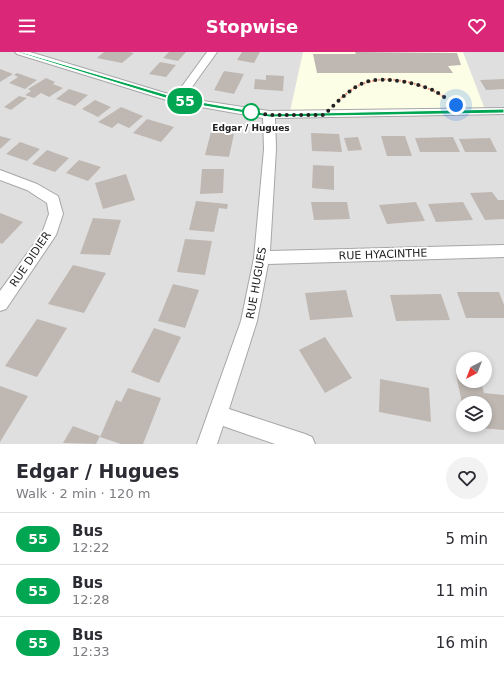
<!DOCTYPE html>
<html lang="en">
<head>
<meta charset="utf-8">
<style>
	body { margin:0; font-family:"DejaVu Sans",sans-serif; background:#f2f2f3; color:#2b2b33; height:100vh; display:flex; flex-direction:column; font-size:15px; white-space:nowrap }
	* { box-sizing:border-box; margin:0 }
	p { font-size:13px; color:#7c7c81 }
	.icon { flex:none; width:22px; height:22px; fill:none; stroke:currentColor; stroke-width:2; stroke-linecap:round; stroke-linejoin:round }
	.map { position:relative; height:392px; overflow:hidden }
	.panel { display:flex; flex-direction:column; background:#fff; flex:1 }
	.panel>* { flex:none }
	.badge { padding:0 8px; border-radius:13px; font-size:14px; line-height:26px }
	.needle { width:26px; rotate:222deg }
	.controls { position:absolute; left:456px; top:300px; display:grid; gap:8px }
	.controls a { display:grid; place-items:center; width:36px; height:36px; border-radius:50%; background:#fff; box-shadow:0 2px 6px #0003; font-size:20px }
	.you { position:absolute; width:20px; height:20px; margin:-10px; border:3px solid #fff; border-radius:50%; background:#1a73e8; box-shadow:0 0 0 6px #1a73e833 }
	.map>.badge { position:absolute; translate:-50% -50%; box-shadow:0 0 0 2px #fff }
	.round { display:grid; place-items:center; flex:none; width:42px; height:42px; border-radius:21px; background:#f2f2f3 }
	.overview { display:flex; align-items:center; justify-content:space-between; height:68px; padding:0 16px }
	h1 { font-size:19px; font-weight:800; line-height:30px }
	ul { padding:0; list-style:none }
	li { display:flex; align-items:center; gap:12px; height:52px; padding:0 16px; border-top:1px solid #e1e1e2 }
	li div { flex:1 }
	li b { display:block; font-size:15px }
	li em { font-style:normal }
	li .badge { min-width:44px; font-weight:700; text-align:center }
	header { display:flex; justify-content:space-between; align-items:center; height:52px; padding:0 16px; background:#db2777; color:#fff; font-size:18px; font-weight:800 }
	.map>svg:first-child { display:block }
</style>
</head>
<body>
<header><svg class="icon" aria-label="menu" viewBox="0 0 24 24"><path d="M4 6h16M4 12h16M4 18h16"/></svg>Stopwise<svg class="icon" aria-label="heart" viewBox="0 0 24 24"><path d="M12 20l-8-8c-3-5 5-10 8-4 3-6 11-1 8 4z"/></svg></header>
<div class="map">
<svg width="504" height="392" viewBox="0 0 504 392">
	<rect width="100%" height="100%" fill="#f2efe9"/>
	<!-- residential -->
	<path fill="#e0dfdf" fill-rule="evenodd" d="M0,0H504V392H0ZM463,307H485V329H463ZM463,351H485V373H463Z"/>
	<!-- education -->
	<path fill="#fdfee6" d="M303,0H463L486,60L289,64Z"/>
	<!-- building -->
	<g fill="#bfb8b2">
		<path d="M104,0H129L134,1L122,11L97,6Z"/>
		<path d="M169,0H186L178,9L163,6Z"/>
		<path d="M242,0H260L254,11L237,8Z"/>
		<path d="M355,0L457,1L461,13L448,14L453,21H317L313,2H356Z"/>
		<path d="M160,10L176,13L166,25L149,22Z"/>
		<path d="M0,17L13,22L0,30Z"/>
		<path d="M224,19L244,22L234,42L214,38Z"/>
		<path d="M17,21L37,28L25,37L9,31L18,25L14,23Z"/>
		<path d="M266,23L284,24L283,39L254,37L255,27L266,28Z"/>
		<path d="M46,26L55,30L53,32L63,36L49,45L41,41L34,46L25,43L31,39L28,37Z"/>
		<path d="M504,27V37L486,38L480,28Z"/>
		<path d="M69,37L88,43L75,54L56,47Z"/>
		<path d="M19,44L27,46L11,58L4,55Z"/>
		<path d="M95,48L111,55L98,65L82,57Z"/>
		<path d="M121,55L143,64L129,76L118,71L112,76L98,70Z"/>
		<path d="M147,67L174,75L161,90L133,81Z"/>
		<path d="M211,80L234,82L229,105L205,103Z"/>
		<path d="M311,81L339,82L342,100L312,99Z"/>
		<path d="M0,84L11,87L0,97Z"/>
		<path d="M381,84H405L412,104H387Z"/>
		<path d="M358,85L362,98L348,99L344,86Z"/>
		<path d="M453,85L460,100H420L415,86Z"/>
		<path d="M490,86L497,100H465L459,87Z"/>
		<path d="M20,90L40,97L27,109L6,102Z"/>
		<path d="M47,98L69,106L55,120L32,112Z"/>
		<path d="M79,108L101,115L88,129L66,121Z"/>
		<path d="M313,113L334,114V138L312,136Z"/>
		<path d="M202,117H224L223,141L200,142Z"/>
		<path d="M126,122L135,148L103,157L95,131Z"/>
		<path d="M492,140L498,148H504V167L485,168L470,141Z"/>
		<path d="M196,149L228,152L227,157L219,156L214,180L189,178Z"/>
		<path d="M311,150H347L350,167L314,168Z"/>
		<path d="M416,150L425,169L387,172L379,153Z"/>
		<path d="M463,150L473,168L436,170L428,152Z"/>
		<path d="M0,161L23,170L2,192L0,191Z"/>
		<path d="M93,166L121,168L110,203L80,202Z"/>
		<path d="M185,187L212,189L205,223L177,220Z"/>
		<path d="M73,213L106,221L84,261L48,252Z"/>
		<path d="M173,232L199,238L185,276L158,269Z"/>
		<path d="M346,238L353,265L310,268L305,241Z"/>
		<path d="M457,240H499L504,253V266H466Z"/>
		<path d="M441,242L450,268L396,269L390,243Z"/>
		<path d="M37,267L67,276L37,325L5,314Z"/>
		<path d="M154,276L181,285L159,331L131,320Z"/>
		<path d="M325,285L352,326L325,341L299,298Z"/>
		<path d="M456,322L463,323V329H481L484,341L504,343V378L468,375L467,373H485V351H462Z"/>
		<path d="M380,327L429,336L431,370L379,360Z"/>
		<path d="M0,334L28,344L0,390Z"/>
		<path d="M128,336L161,346L143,392H121L100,385L116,348L121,350Z"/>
		<path d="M73,374L100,384L96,392L63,391Z"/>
	</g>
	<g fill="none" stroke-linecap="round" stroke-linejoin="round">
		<defs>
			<g id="street">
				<path d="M15,0H30L175,44L207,0H217L184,46L269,59L504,56V62L275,66L276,97L270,199L504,193V205L268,212L257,269L229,357L305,382L312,385L315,392H275L223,374L217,392H197L241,269L254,206L264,97L263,66L173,50L17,2Z"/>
				<path d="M0,118L37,132L58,144L63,162L56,183L6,257L0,259V239L42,181L49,162L47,151L27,138L0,128Z"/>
			</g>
		</defs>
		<!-- street casing -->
		<use href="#street" stroke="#a6a6a6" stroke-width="2"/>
		<!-- path -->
		<path stroke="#f48a78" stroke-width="2" stroke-dasharray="1.5 1.5" stroke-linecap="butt" d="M339,48C347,41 355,34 365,31C390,22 425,32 446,46"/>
		<!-- street -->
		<use href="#street" fill="#fff" fill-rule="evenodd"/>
	</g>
	<!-- line -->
	<path fill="#00a651" stroke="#fff" d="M17,0H21L178,46L269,62L504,57V61L269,65L175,49Z"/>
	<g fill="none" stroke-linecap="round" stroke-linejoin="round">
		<!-- walk -->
		<path stroke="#222" stroke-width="4" stroke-dasharray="0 7.2" d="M251,60L269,63H324C336,51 347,39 363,31C380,23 418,31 435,39C442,43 449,49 456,53"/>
	</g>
	<!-- markers -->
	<circle fill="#fff" stroke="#00a651" stroke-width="2" cx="251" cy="60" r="8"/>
	<g text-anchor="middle" stroke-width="4" stroke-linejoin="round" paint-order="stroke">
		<!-- far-stop labels -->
		<g font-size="9" font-weight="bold" fill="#222" stroke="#fff">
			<text x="251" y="79">Edgar / Hugues</text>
		</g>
		<!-- street labels -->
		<g font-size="11" fill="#222" stroke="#fff">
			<text transform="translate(383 202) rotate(-2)" y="4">RUE HYACINTHE</text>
			<text transform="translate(30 207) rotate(-56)" y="4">RUE DIDIER</text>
			<text transform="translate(256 231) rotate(-80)" y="4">RUE HUGUES</text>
		</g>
	</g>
</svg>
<div class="controls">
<a><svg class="needle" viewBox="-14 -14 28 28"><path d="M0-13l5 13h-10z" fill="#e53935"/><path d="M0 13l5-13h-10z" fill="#7c7c81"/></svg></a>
<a><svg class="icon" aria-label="layers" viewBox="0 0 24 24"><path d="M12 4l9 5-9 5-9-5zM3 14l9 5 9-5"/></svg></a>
</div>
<div class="you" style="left:456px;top:53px"></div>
<b class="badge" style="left:185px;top:49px;background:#00a651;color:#fff">55</b>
</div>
<section class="panel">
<div class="overview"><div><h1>Edgar / Hugues</h1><p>Walk · 2 min · 120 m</p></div><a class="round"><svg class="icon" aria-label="heart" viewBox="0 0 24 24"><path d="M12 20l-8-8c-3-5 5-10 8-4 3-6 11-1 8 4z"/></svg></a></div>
<ul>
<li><span class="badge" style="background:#00a651;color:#fff">55</span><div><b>Bus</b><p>12:22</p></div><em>5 min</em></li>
<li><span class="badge" style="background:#00a651;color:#fff">55</span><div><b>Bus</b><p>12:28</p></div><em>11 min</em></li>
<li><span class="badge" style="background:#00a651;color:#fff">55</span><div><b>Bus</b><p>12:33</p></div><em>16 min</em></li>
</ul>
</section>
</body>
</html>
